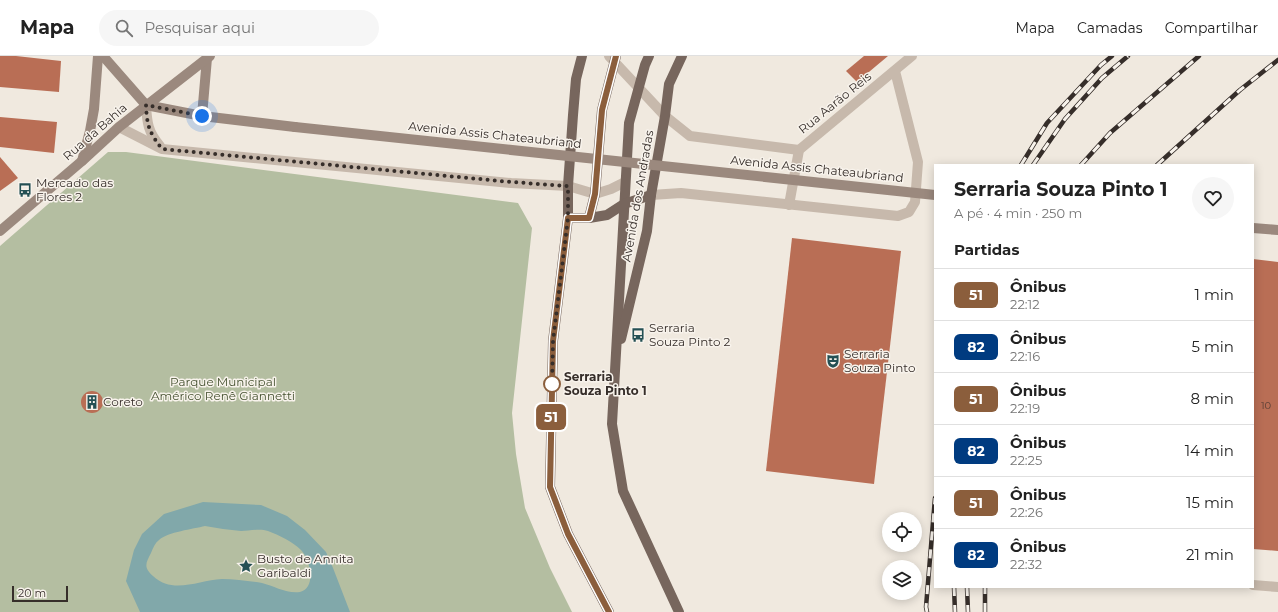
<!DOCTYPE html>
<html lang="pt">
<head>
<meta charset="utf-8">
<style>
	body { margin:0; font-family:Montserrat,sans-serif; background:#f6f6f6; color:#222; height:100vh; display:flex; flex-direction:column; font-size:15px; white-space:nowrap }
	* { box-sizing:border-box; margin:0 }
	p { font-size:13px; color:#767676 }
	.icon { flex:none; width:22px; height:22px; fill:none; stroke:currentColor; stroke-width:2; stroke-linecap:round; stroke-linejoin:round }
	.map { position:relative; flex:1; overflow:hidden }
	.sheet { position:absolute; left:934px; top:108px; width:320px; height:424px; display:flex; flex-direction:column; background:#fff; border-radius:0px; box-shadow:0 2px 10px #0003 }
	.sheet>* { flex:none }
	.badge { padding:0 8px; border-radius:6px; font-size:14px; line-height:26px }
	.fabs { position:absolute; left:882px; top:456px; display:grid; gap:8px }
	.fabs a { display:grid; place-items:center; width:40px; height:40px; border-radius:50%; background:#fff; box-shadow:0 2px 10px #0003; font-size:20px }
	.scale { position:absolute; left:12px; bottom:10px; width:56px; box-sizing:border-box; padding-left:4px; border:2px solid #362e2a; border-top:0; font-size:11px; line-height:14px; white-space:nowrap; color:#362e2a; -webkit-text-stroke:3px #f8f3ec; paint-order:stroke }
	.you { position:absolute; width:20px; height:20px; margin:-10px; border:3px solid #fff; border-radius:50%; background:#1a73e8; box-shadow:0 0 0 6px #1a73e833 }
	.map>.badge { position:absolute; translate:-50% -50%; box-shadow:0 0 0 2px #fff }
	h2 { padding:0 20px; font-size:15px; line-height:36px }
	.round { display:grid; place-items:center; flex:none; width:42px; height:42px; border-radius:21px; background:#f6f6f6 }
	.summary { display:flex; align-items:center; justify-content:space-between; height:68px; padding:0 20px }
	h1 { font-size:19px; font-weight:700; line-height:30px }
	ul { padding:0; list-style:none }
	li { display:flex; align-items:center; gap:12px; height:52px; padding:0 20px; border-top:1px solid #e0e0e0 }
	li div { flex:1 }
	li b { display:block; font-size:15px }
	li em { font-style:normal }
	li .badge { min-width:44px; font-weight:700; text-align:center }
	header { display:flex; align-items:center; gap:24px; box-sizing:border-box; height:56px; padding:0 20px; background:#fff; border-bottom:1px solid #e0e0e0 }
	header strong { font-size:19px }
	nav { display:flex; gap:22px; margin-inline-start:auto; font-size:14px }
	.search { width:280px; height:36px; background:#f6f6f6; display:flex; align-items:center; gap:10px; box-sizing:border-box; padding:0 14px; border-radius:22px; color:#767676; font-size:15px }
	.map>svg:first-child { display:block }
</style>
</head>
<body>
<header>
<strong>Mapa</strong>
<div class="search"><svg class="icon" aria-label="search" viewBox="0 0 24 24"><circle cx="10" cy="10" r="6"/><path d="M15 15l6 6"/></svg>Pesquisar aqui</div>
<nav><a>Mapa</a><a>Camadas</a><a>Compartilhar</a></nav>
</header>
<div class="map">
<svg width="1278" height="556" viewBox="0 0 1278 556">
	<rect width="100%" height="100%" fill="#f0e9df"/>
	<!-- green -->
	<path fill="#b4bea1" d="M108,96H126L518,147L532,172L512,357L516,398L525,452L550,512L572,556H0V190Z"/>
	<!-- water -->
	<path fill="#81a8aa" fill-rule="evenodd" d="M203,446L261,449L287,460L305,474L326,496L333,512L350,556H140L126,525L134,494L142,478L164,458ZM205,470C217,472 229,474 241,475C249,475 260,472 268,475C279,479 293,486 301,494C310,503 317,532 300,536C287,538 274,530 262,527C249,525 235,523 222,523C199,524 173,539 153,520C143,511 146,507 151,497C153,492 155,487 159,484C168,476 193,473 205,470Z"/>
	<!-- building -->
	<g fill="#b96e55">
		<path d="M0,0H16L61,5L59,36L0,31Z"/>
		<path d="M864,0H888L857,26L846,15Z"/>
		<path d="M0,61L57,66L54,97L0,91Z"/>
		<path d="M0,101L18,122L0,135Z"/>
		<path d="M792,182L901,195L874,428L766,415Z"/>
		<path d="M1253,203L1278,206V495L1253,493Z"/>
		<circle cx="92" cy="346" r="11"/>
	</g>
	<g fill="none" stroke-linecap="round" stroke-linejoin="round">
		<!-- street -->
		<g stroke="#c7b9ac" stroke-width="10">
			<path d="M609,0L665,60L690,80L799,94"/>
			<path d="M146,49C147,67 148,76 160,90"/>
			<path d="M119,71L162,93L511,127L568,130L595,138L611,133L625,126"/>
			<path d="M651,139L681,137L898,160L909,156L915,146L918,106L895,15"/>
			<path d="M789,149L799,94L912,0"/>
			<path d="M1253,529L1278,531"/>
		</g>
		<!-- secondary -->
		<g stroke="#9b897e" stroke-width="10">
			<path d="M103,0L146,49"/>
			<path d="M146,49L202,60L295,71"/>
			<path d="M202,60L207,2"/>
			<path d="M82,105L90,75L94,53L98,0"/>
			<path d="M1253,172L1278,174"/>
			<path d="M0,175L82,105L119,71L210,0"/>
		</g>
		<!-- primary -->
		<g stroke="#77665d" stroke-width="10">
			<path d="M582,0L576,23L573,59L568,130V162L553,285L550,431L568,478L609,556"/>
			<path d="M649,0L645,9L629,67L612,368L623,435L679,556"/>
			<path d="M568,162H589L595,138L602,54L616,0"/>
			<path d="M589,162L607,159L624,148L651,139"/>
			<path d="M621,283L647,175L651,139L665,60L669,28L682,0"/>
		</g>
		<defs>
			<g id="rail">
				<path d="M1021,109L1047,67L1101,9L1112,0"/>
				<path d="M1033,109L1065,63L1102,22L1128,0"/>
				<path d="M1081,109L1110,77L1199,0"/>
				<path d="M1157,109L1240,34L1278,4"/>
				<path d="M954,531L955,556"/>
				<path d="M967,531L968,556"/>
				<path d="M927,556L926,551L935,442"/>
				<path d="M985,556V531"/>
			</g>
		</defs>
		<!-- rail casing -->
		<use href="#rail" stroke="#362e2a" stroke-width="4.5"/>
		<!-- rail -->
		<use href="#rail" stroke="#f8f3ec" stroke-width="3" stroke-dasharray="9" stroke-linecap="butt"/>
		<!-- secondary-bridge -->
		<path stroke="#9b897e" stroke-width="10" d="M295,71L935,139"/>
	</g>
	<g fill="none" stroke-linecap="round" stroke-linejoin="round">
		<defs>
			<path id="line" d="M609,556L568,478L550,431L553,285L568,162H589L595,138L602,54L616,0"/>
		</defs>
		<!-- line casing -->
		<use href="#line" stroke="#fff" stroke-width="9"/>
		<!-- line -->
		<use href="#line" stroke="#8b5e3c" stroke-width="6"/>
		<!-- walk -->
		<path stroke="#362e2a" stroke-width="4" stroke-dasharray="0 7.2" d="M202,60L146,49C147,70 149,76 162,93L511,126L568,130V162L553,285L552,328"/>
	</g>
	<!-- icons -->
	<defs>
		<symbol id="bus-bare" viewBox="-9 -9 18 18"><path d="M-5-6H5V4H4V6H2V4H-2V6H-4V4H-5ZM-3.5-4V0h7V-4ZM-3.5 1.2v1.5H-2V1.2ZM2 1.2v1.5H3.5V1.2Z" fill="#245054" stroke="#f8f3ec" stroke-width="2.5" paint-order="stroke"/></symbol>
		<symbol id="theatre-bare" viewBox="-9 -9 18 18"><path d="M-5-5.5Q0-4 5-5.5V0Q5 5 0 6Q-5 5-5 0ZM-3.3-2.5H-1v1.5H-3.3ZM1-2.5H3.3v1.5H1ZM-2.8 1Q0 5.5 2.8 1Z" fill="#245054" stroke="#f8f3ec" stroke-width="2.5" paint-order="stroke"/></symbol>
		<symbol id="building-bare" viewBox="-9 -9 18 18"><path d="M-4-6H4V6H1V3H-1V6H-4ZM-2.5-4.3h1.7v1.8h-1.7ZM.8-4.3h1.7v1.8H.8ZM-2.5-1h1.7V.8h-1.7ZM.8-1h1.7V.8H.8Z" fill="#245054" stroke="#f8f3ec" stroke-width="2.5" paint-order="stroke"/></symbol>
		<symbol id="sight-bare" viewBox="-9 -9 18 18"><path d="M0-6L1.8-2.2L6-1.7L2.9 1.2L3.7 5.4L0 3.3L-3.7 5.4L-2.9 1.2L-6-1.7L-1.8-2.2Z" fill="#245054" stroke="#f8f3ec" stroke-width="2.5" paint-order="stroke"/></symbol>
	</defs>
	<g fill-rule="evenodd">
		<use href="#bus-bare" x="15" y="124" width="20" height="20"/>
		<use href="#bus-bare" x="628" y="269" width="20" height="20"/>
		<use href="#theatre-bare" x="823" y="295" width="20" height="20"/>
		<use href="#building-bare" x="82" y="336" width="20" height="20"/>
		<use href="#sight-bare" x="236" y="500" width="20" height="20"/>
	</g>
	<!-- markers -->
	<circle fill="#fff" stroke="#8b5e3c" stroke-width="2" cx="552" cy="328" r="8"/>
	<g text-anchor="middle" stroke-width="3" stroke-linejoin="round" paint-order="stroke">
		<!-- number labels -->
		<g font-size="10" fill="#573e35">
			<text x="1266" y="353">10</text>
		</g>
		<!-- street labels -->
		<g font-size="12" fill="#362e2a" stroke="#f8f3ec">
			<text transform="translate(835 47) rotate(-39)" y="4">Rua Aarão Reis</text>
			<text transform="translate(95 76) rotate(-41)" y="4">Rua da Bahia</text>
			<text transform="translate(495 79) rotate(6)" y="4">Avenida Assis Chateaubriand</text>
			<text transform="translate(817 113) rotate(6)" y="4">Avenida Assis Chateaubriand</text>
			<text transform="translate(638 140) rotate(-80)" y="4">Avenida dos Andradas</text>
		</g>
		<!-- poi labels -->
		<g font-size="12" fill="#362e2a" stroke="#f8f3ec" text-anchor="start">
			<text x="36" y="131">Mercado das<tspan x="36" dy="14">Flores 2</tspan></text>
			<text x="649" y="276">Serraria<tspan x="649" dy="14">Souza Pinto 2</tspan></text>
			<text x="844" y="302">Serraria<tspan x="844" dy="14">Souza Pinto</tspan></text>
			<text x="103" y="350">Coreto</text>
			<text x="257" y="507">Busto de Annita<tspan x="257" dy="14">Garibaldi</tspan></text>
		</g>
		<!-- stop labels -->
		<g font-size="12" font-weight="bold" fill="#362e2a" stroke="#f8f3ec" text-anchor="start">
			<text x="564" y="325">Serraria<tspan x="564" dy="14">Souza Pinto 1</tspan></text>
		</g>
		<!-- park labels -->
		<g font-size="12" fill="#465231" stroke="#f8f3ec">
			<text x="223" y="330">Parque Municipal<tspan x="223" dy="14">Américo Renê Giannetti</tspan></text>
		</g>
	</g>
</svg>
<div class="fabs">
<a><svg class="icon" aria-label="locate" viewBox="0 0 24 24"><circle cx="12" cy="12" r="6"/><path d="M12 2v4M12 18v4M2 12h4M18 12h4"/></svg></a>
<a><svg class="icon" aria-label="layers" viewBox="0 0 24 24"><path d="M12 4l9 5-9 5-9-5zM3 14l9 5 9-5"/></svg></a>
</div>
<div class="scale">20 m</div>
<div class="you" style="left:202px;top:60px"></div>
<b class="badge" style="left:551px;top:361px;background:#8b5e3c;color:#fff">51</b>
<section class="sheet">
<div class="summary"><div><h1>Serraria Souza Pinto 1</h1><p>A pé · 4 min · 250 m</p></div><a class="round"><svg class="icon" aria-label="heart" viewBox="0 0 24 24"><path d="M12 20l-8-8c-3-5 5-10 8-4 3-6 11-1 8 4z"/></svg></a></div>
<h2>Partidas</h2>
<ul>
<li><span class="badge" style="background:#8b5e3c;color:#fff">51</span><div><b>Ônibus</b><p>22:12</p></div><em>1 min</em></li>
<li><span class="badge" style="background:#003b80;color:#fff">82</span><div><b>Ônibus</b><p>22:16</p></div><em>5 min</em></li>
<li><span class="badge" style="background:#8b5e3c;color:#fff">51</span><div><b>Ônibus</b><p>22:19</p></div><em>8 min</em></li>
<li><span class="badge" style="background:#003b80;color:#fff">82</span><div><b>Ônibus</b><p>22:25</p></div><em>14 min</em></li>
<li><span class="badge" style="background:#8b5e3c;color:#fff">51</span><div><b>Ônibus</b><p>22:26</p></div><em>15 min</em></li>
<li><span class="badge" style="background:#003b80;color:#fff">82</span><div><b>Ônibus</b><p>22:32</p></div><em>21 min</em></li>
</ul>
</section>
</div>
</body>
</html>
